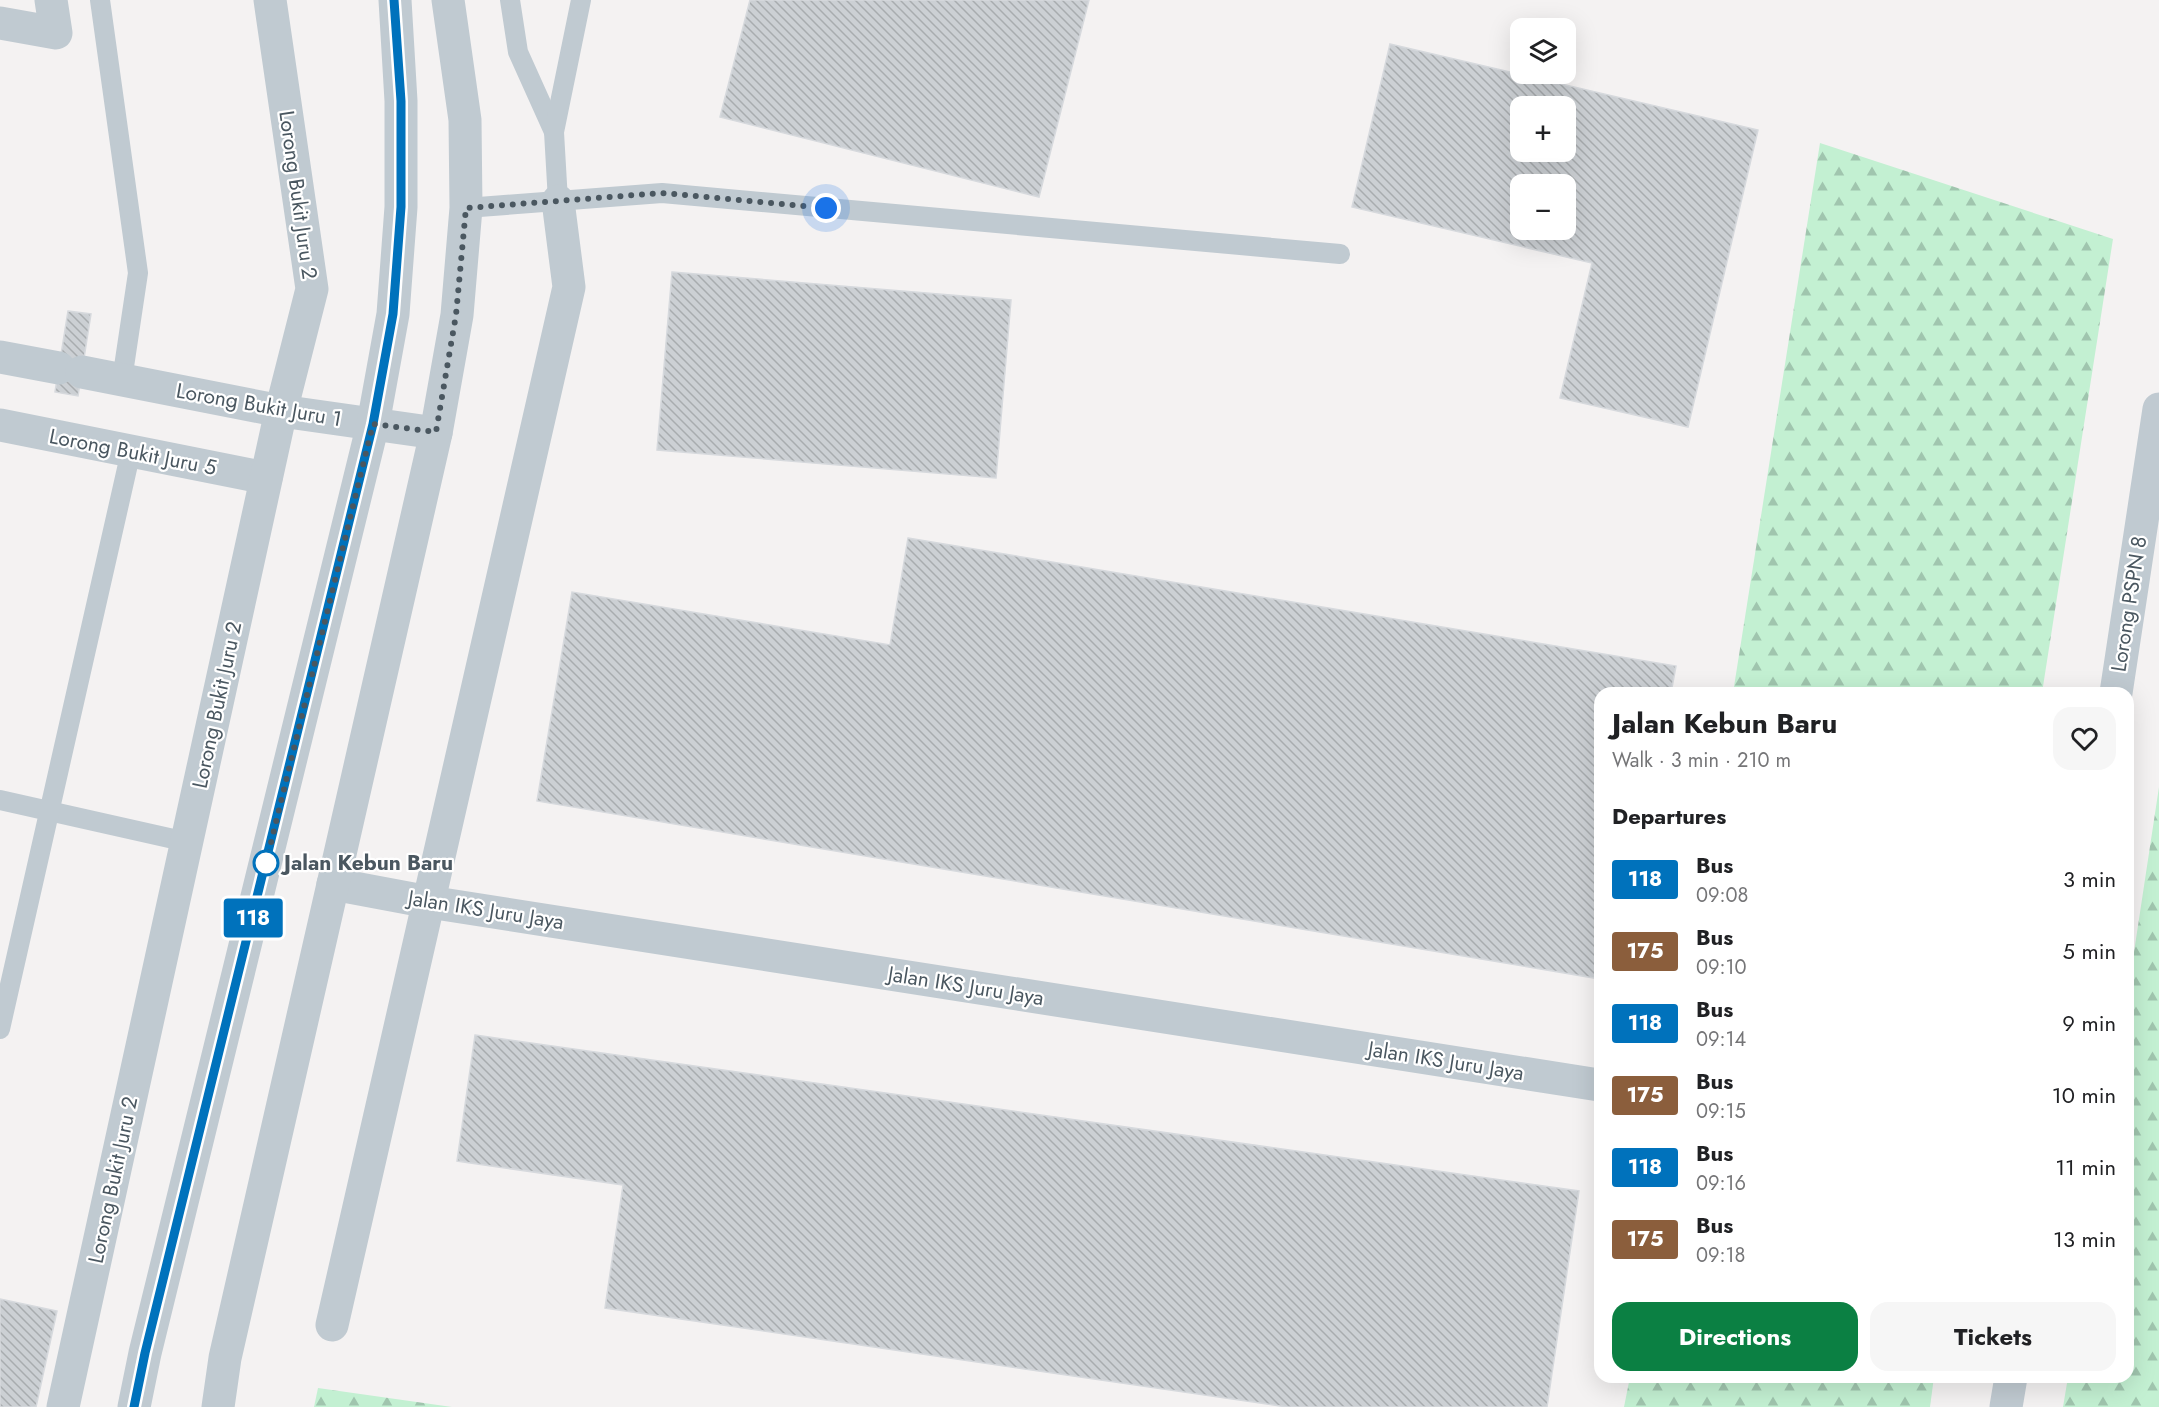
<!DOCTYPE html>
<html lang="en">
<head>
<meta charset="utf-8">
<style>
	body { margin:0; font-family:Jost,sans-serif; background:#f6f6f6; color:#202124; height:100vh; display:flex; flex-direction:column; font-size:22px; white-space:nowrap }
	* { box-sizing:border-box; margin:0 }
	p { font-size:20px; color:#757577 }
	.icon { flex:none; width:33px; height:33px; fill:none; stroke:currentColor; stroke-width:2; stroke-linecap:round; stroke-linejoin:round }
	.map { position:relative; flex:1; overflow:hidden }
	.details { position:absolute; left:1594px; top:687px; width:540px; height:696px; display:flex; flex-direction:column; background:#fff; border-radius:18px; box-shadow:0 6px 24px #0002 }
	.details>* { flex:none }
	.badge { padding:0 12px; border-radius:4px; font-size:21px; line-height:39px }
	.buttons { position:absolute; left:1510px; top:18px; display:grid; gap:12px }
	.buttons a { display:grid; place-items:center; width:66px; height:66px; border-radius:12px; background:#fff; box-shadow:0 6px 24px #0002; font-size:30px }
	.you { position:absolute; width:30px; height:30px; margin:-15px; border:4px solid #fff; border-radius:50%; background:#1a73e8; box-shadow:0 0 0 9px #1a73e833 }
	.map>.badge { position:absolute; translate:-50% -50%; box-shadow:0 0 0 3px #fff }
	h2 { padding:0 18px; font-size:22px; line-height:54px }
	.round { display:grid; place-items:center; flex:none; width:63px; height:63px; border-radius:18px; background:#f6f6f6 }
	.headline { display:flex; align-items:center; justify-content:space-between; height:102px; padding:0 18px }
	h1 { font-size:28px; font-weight:700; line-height:45px }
	.primary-button { display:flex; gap:12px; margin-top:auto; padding:12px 18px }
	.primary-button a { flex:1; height:69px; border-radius:18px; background:#0b8043; color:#fff; font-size:24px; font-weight:700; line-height:69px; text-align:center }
	.primary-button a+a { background:#f6f6f6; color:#202124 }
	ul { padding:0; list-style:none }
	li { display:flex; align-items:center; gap:18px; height:72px; padding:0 18px }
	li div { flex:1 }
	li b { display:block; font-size:22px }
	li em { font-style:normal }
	li .badge { min-width:66px; font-weight:700; text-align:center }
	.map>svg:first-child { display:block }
</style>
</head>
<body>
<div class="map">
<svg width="2159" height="1407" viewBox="0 0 2159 1407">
	<defs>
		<pattern id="forest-firs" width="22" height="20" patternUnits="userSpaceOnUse" patternTransform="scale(1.5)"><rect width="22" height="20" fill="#c3f0d2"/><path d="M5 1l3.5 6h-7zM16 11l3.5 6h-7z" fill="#a0c5ae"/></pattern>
		<pattern id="building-back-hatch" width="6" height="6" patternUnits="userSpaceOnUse" patternTransform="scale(1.5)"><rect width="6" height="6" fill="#ccd0d4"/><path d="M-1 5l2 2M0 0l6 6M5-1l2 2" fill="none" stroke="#a8acaf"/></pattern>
	</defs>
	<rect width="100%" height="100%" fill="#f4f2f2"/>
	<!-- forest -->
	<g fill="url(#forest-firs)">
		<path d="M1820,143L2113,239L2042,693H1733Z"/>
		<path d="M2159,787V1407H2063L2068,1377H2128L2129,985Z"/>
		<path d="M1630,1377H1934L1930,1407H1624Z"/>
		<path d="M318,1388L452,1407H314Z"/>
	</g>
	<!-- building -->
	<g fill="url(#building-back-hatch)" stroke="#d6d9dd" stroke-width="1.5" fill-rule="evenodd">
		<path d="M750,0H1089L1039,197L720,117Z"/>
		<path d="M1390,44L1758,130L1688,427L1560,398L1592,263L1352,207ZM1521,106H1566V152H1521ZM1521,184H1566V230H1521Z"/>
		<path d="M672,272L1011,300L996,478L657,450Z"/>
		<path d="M68,311L91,314L78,396L55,392Z"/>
		<path d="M908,538L1676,666L1671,693H1600V979L537,801L572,592L890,645Z"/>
		<path d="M475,1035L1579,1191L1547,1407H1287L605,1308L623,1185L457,1161Z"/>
		<path d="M0,1299L57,1311L36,1407H0Z"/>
	</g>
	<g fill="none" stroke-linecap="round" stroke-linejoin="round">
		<!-- service -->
		<g stroke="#c0cad1" stroke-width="20">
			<path d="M100,0L138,273L122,380"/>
			<path d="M510,0L518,52L554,132"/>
			<path d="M558,201L554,132L581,0"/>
			<path d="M466,208L662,193L1340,254"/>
			<path d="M0,800L187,842"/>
			<path d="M0,1029L131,451"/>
		</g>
		<!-- minor -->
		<g stroke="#c0cad1" stroke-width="33">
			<path d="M0,23L56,33L51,0"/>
			<path d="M0,357L59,368"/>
			<path d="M82,372L281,411L436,433"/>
			<path d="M0,425L266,478"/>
			<path d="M2116,693L2159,409"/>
			<path d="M333,884L429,902L1599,1085"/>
			<path d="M332,1325L569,287L558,201"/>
			<path d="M63,1407L281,411L312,289L270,0"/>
			<path d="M2006,1407L2011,1377"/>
		</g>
		<!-- tertiary -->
		<g stroke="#c0cad1" stroke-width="33">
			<path d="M134,1407L145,1353L373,424L393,314L401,207V101L395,0"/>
			<path d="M218,1407L225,1358L436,433L457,315L466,208L465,120L448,0"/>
		</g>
	</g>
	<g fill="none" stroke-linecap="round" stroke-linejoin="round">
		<defs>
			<path id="line" d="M134,1407L145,1353L373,424L393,314L401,207V101L394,0"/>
		</defs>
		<!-- line casing -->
		<use href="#line" stroke="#fff" stroke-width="14"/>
		<!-- line -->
		<use href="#line" stroke="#0072bc" stroke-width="9"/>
		<!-- walk -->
		<path stroke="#4a5760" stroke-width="6" stroke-dasharray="0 10.8" d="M266,863L373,424L436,432L456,315L466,208L662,193L826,208"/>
	</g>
	<!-- markers -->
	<circle fill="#fff" stroke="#0072bc" stroke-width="3" cx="266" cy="863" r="12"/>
	<g text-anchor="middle" stroke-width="4.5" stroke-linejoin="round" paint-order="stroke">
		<!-- street labels -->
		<g font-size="21" fill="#4a5760" stroke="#fff">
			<text transform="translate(298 195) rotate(82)" y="7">Lorong Bukit Juru 2</text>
			<text transform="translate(259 405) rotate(10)" y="7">Lorong Bukit Juru 1</text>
			<text transform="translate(133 452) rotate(11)" y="7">Lorong Bukit Juru 5</text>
			<text transform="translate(2129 604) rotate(-81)" y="7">Lorong PSPN 8</text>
			<text transform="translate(217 705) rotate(-78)" y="7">Lorong Bukit Juru 2</text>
			<text transform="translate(486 910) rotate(9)" y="7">Jalan IKS Juru Jaya</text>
			<text transform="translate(966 986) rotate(9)" y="7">Jalan IKS Juru Jaya</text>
			<text transform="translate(1446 1061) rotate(9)" y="7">Jalan IKS Juru Jaya</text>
			<text transform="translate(113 1180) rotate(-78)" y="7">Lorong Bukit Juru 2</text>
		</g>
		<!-- stop labels -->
		<g font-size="21" font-weight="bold" fill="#4a5760" stroke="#fff" text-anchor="start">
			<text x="284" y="870">Jalan Kebun Baru</text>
		</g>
	</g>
</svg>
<div class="buttons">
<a><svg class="icon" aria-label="layers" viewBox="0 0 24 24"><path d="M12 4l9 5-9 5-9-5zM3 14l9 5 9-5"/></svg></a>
<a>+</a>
<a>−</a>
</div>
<div class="you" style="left:826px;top:208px"></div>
<b class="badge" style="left:253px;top:918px;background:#0072bc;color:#fff">118</b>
<section class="details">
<div class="headline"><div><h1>Jalan Kebun Baru</h1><p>Walk · 3 min · 210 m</p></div><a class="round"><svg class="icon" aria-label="heart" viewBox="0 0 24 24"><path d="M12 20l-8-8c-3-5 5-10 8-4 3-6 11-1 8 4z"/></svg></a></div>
<h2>Departures</h2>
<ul>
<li><span class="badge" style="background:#0072bc;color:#fff">118</span><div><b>Bus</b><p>09:08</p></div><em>3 min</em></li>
<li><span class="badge" style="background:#8b5e3c;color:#fff">175</span><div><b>Bus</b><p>09:10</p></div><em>5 min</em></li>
<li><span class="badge" style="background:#0072bc;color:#fff">118</span><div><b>Bus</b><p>09:14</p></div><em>9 min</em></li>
<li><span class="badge" style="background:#8b5e3c;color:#fff">175</span><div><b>Bus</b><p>09:15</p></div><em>10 min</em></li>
<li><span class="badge" style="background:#0072bc;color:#fff">118</span><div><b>Bus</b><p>09:16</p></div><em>11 min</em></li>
<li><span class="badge" style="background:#8b5e3c;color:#fff">175</span><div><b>Bus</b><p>09:18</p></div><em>13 min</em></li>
</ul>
<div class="primary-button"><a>Directions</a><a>Tickets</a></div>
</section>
</div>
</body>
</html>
